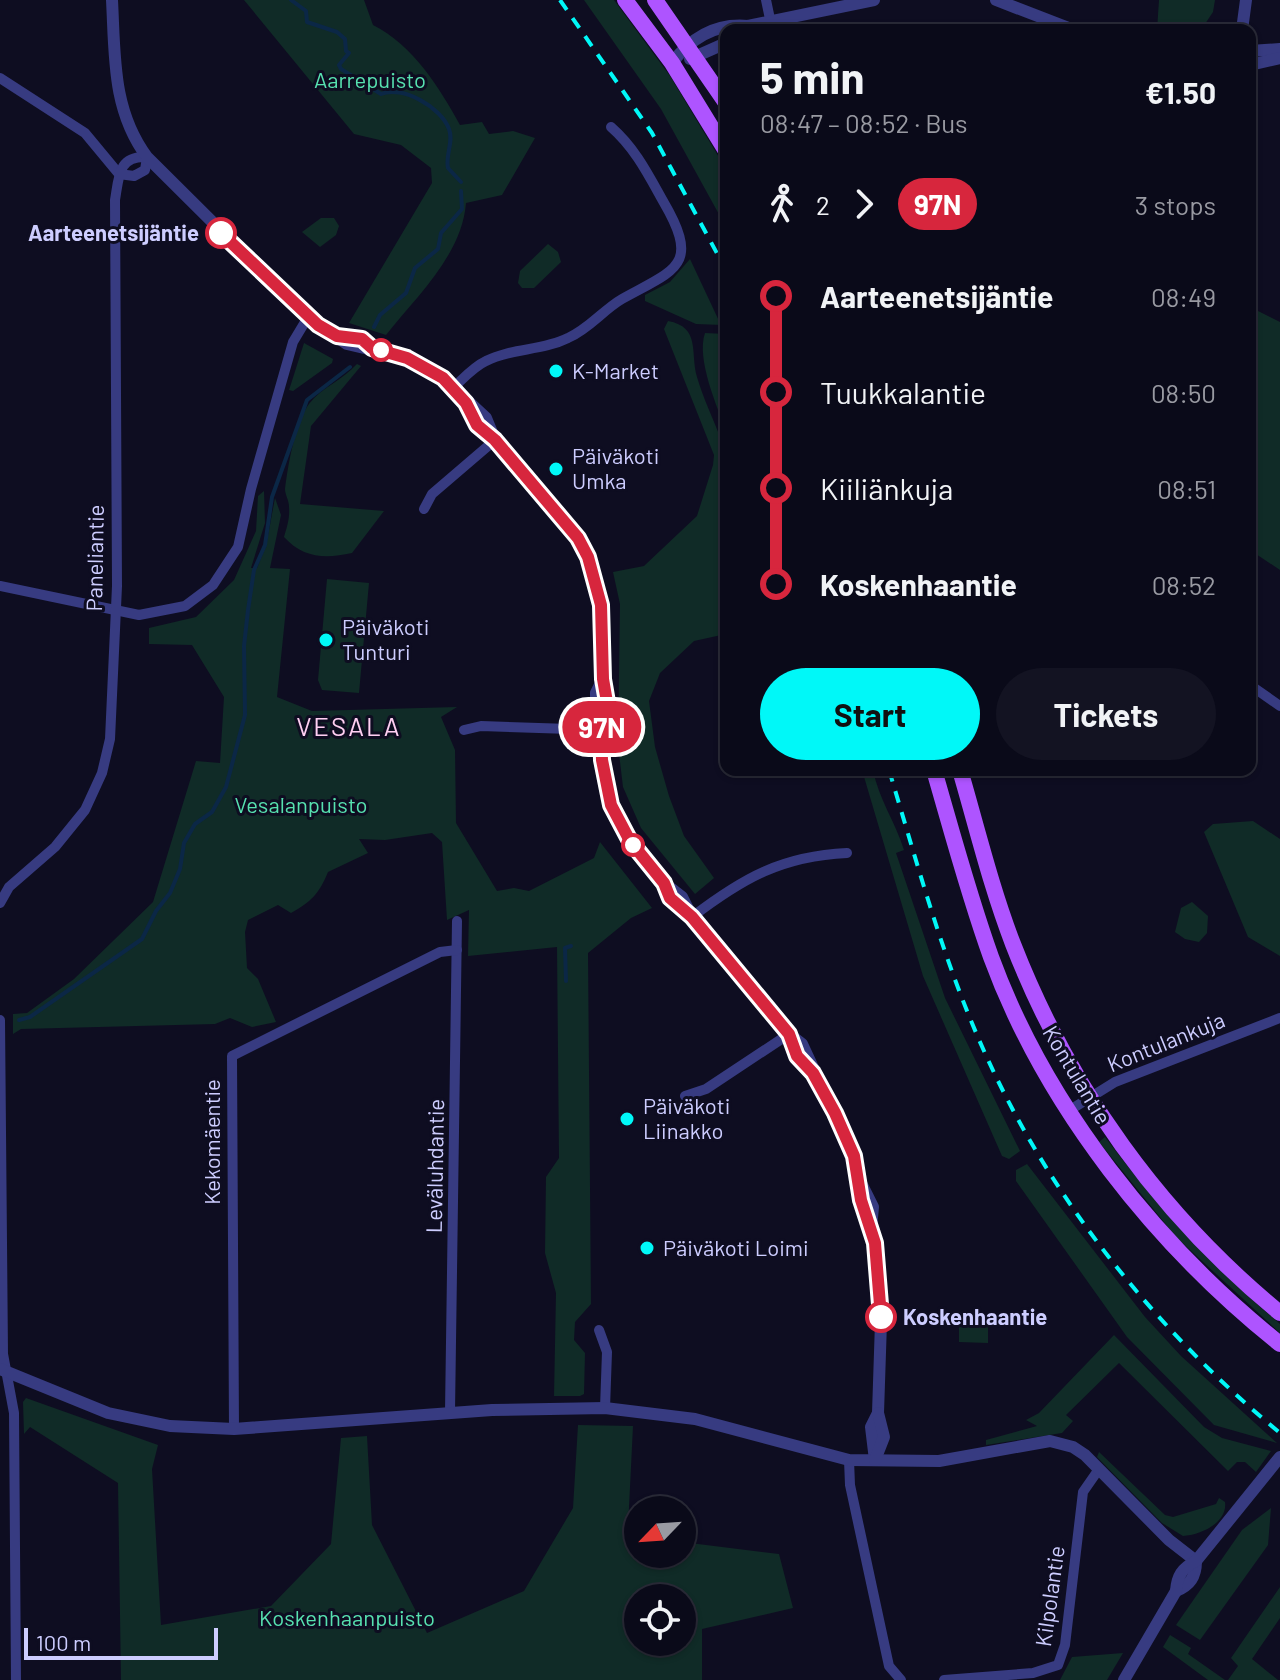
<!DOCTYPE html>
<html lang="en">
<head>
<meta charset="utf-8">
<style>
	body { margin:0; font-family:Barlow,sans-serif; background:#131322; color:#f1f3f6; height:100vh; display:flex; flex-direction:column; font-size:30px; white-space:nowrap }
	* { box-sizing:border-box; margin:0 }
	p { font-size:26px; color:#999aa2 }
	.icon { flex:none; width:44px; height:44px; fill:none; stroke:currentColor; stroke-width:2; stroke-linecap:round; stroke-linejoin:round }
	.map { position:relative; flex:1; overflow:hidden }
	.sheet { position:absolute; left:720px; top:24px; width:536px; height:752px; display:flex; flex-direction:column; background:#0a0a19; border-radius:16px; box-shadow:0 2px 6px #0004,0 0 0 2px #2a2b38 }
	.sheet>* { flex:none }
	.badge { padding:0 16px; border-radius:26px; font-size:28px; line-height:52px }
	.needle { width:52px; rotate:245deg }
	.controls { position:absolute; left:624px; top:1496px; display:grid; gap:16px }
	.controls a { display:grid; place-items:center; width:72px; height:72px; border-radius:50%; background:#0a0a19; box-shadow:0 2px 6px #0004,0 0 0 2px #2a2b38; font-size:40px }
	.scale { position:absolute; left:24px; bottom:20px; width:194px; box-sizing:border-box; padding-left:8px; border:4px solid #cdcdff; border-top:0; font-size:22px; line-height:28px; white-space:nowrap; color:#cdcdff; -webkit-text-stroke:6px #0e0d21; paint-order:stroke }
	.map>.badge { position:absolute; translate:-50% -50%; box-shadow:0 0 0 4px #fff }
	.legs { display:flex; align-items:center; gap:12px; height:88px; padding:0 40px; font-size:26px }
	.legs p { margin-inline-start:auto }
	.summary { display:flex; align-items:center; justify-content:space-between; height:136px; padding:0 40px }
	h1 { font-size:44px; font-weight:700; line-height:60px }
	.button { display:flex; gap:16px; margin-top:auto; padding:16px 40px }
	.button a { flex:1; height:92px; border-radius:48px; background:#00f8f8; color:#111; font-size:32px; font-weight:700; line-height:92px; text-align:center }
	.button a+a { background:#131322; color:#f1f3f6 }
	ul { padding:0 40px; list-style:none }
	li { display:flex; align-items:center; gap:28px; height:96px; font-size:30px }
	li i { display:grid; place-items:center; width:12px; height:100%; margin:0 10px; background:currentColor }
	li i::after { content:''; width:20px; height:20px; margin:-10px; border:6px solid; border-radius:50%; background:#0a0a19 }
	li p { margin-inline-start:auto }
	li:first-child i { background:linear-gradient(#0000 50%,currentColor 0) }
	li:last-child i { background:linear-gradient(currentColor 50%,#0000 0) }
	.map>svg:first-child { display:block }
</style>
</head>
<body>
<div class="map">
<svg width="1280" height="1680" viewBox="0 0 1280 1680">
	<rect width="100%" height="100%" fill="#0e0d21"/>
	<!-- green -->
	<g fill="#102b27" fill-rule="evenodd">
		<path d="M244,0H364L373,25C413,45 439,87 460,125L482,122L489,134L513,131L535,138L502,195L466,203C462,255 416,297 386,335L349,323L432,183L431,168L401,145L354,134Z"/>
		<path d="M584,0H614L670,76L726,169V227L661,109Z"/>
		<path d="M1159,0H1215L1213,12L1201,30H1157Z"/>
		<path d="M321,218H334L339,226L336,235L320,247L302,232Z"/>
		<path d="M548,244L558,252L561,262L534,288H522L518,283L520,271Z"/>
		<path d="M690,259L720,323L722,325L696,324L645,301V295L670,282Z"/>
		<path d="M1250,307L1280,322V570L1250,550Z"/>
		<path d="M668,321C701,327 690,353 697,377C703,398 713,418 720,437L726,435V634L694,641L660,673L649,701L655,747L669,796L684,836L714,878L695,894L641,828L623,787L618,745L620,604L613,572L644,566L697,516L713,465L714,455L664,329Z"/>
		<path d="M705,333L726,334V431C717,406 696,359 705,333Z"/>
		<path d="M304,343L333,359L332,363L293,391L289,390L291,384Z"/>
		<path d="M357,364L361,366L311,426L300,504L384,511L352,553C325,559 303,558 284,537C287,527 290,518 289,507C289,500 285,495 285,489C288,465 295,423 309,404C322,387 343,380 357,364Z"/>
		<path d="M264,491L265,523L251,568H257L266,546L275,498L281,515L270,568L290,569L277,697L312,711L457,707L441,717L455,750L456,823L497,891L514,888L529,891L594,858L600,842L652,908L631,918L588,953L591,1304L575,1322L574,1340L585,1353L584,1394L580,1396H554L556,1293L545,1253L546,1177L559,1158L557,947L468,956L469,910L447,920L442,842L432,833L385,840L359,839L368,853L328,872C319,894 311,902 291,913L278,905L248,920L245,932L247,968L258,979L276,1022L252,1027L230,1018L215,1024L21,1029L13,1034V1014L27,1013L74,979L153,902L196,761L220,763L224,697L192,645L149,644V628L196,617L234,580L256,531L258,496Z"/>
		<path d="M327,579L369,583L359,693L322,690L318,680Z"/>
		<path d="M862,770H873C879,800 895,821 904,850L896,853L945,998L1020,1151L1009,1159L1002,1156L923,976Z"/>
		<path d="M1253,821L1280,839V956L1248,937L1204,832L1213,824Z"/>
		<path d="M1192,902L1208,916L1207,933L1199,942L1185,939L1175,932L1181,908Z"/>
		<path d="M1105,1137C1157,1206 1213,1268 1280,1324V1333L1176,1237L1099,1142Z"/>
		<path d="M1027,1164L1145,1317L1181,1356L1277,1443L1214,1425L1127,1337L1016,1181V1170Z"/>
		<path d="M959,1312H988V1343L959,1342Z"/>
		<path d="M1114,1335L1204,1427L1222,1438L1271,1451L1256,1472L1245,1462H1237L1228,1471L1119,1363L1066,1415L1073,1421L1062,1433L986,1445V1440L1037,1426L1026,1420L1039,1413Z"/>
		<path d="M26,1398L158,1445L152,1469L161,1625L271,1606L331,1544L341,1438L367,1436L372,1525L427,1633L524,1591L573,1508L578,1425L633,1426L628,1528L638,1531V1554H682V1542L779,1554L793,1608L702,1629V1680H121L118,1483L30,1427L24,1434L23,1402ZM638,1598H682V1642H638Z"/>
		<path d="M1099,1452L1165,1515L1173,1517L1216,1504L1219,1498L1225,1502C1228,1523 1200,1535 1183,1536L1162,1523L1097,1457Z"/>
		<path d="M1271,1508L1268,1545L1200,1640L1176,1625L1242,1530Z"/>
		<path d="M1280,1587V1618L1252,1659L1278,1680H1228L1238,1666L1231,1658Z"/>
		<path d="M1170,1635L1191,1648L1188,1654L1225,1680H1208L1163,1647Z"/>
		<path d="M1123,1653L1107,1680H1060L1072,1657Z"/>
	</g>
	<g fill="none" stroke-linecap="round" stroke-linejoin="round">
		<!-- stream -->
		<g stroke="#0b2746" stroke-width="4">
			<path d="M291,0L306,11L307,22L337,32L345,39L346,51L349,53L339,65L341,69L381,94C402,85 441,107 449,129C454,142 445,155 448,168L461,182"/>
			<path d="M374,327L380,315L406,293L415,268L438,249L441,233L462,209L461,191"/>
			<path d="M566,981L565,948L571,946"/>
			<path d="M19,1020L30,1017L142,939L156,911L170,893L180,869L184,843L195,824L212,812L226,787L245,715L244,646L248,610L254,570L265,545L272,497L307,400L350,367"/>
		</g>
		<!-- minor -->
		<g stroke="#373b81" stroke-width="10">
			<path d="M766,0L770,19"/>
			<path d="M0,78L85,133L119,174"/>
			<path d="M453,388C463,379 473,367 486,361C511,348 542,351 568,338C589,329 603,310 622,299C676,269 701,266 663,201C648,174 635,148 611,127"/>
			<path d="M424,509L432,494L495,440"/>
			<path d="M0,586L139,615L185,606L213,585L238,547L251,489L293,342L308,317"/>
			<path d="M1250,685L1280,706"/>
			<path d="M464,730L481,726L601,730"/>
			<path d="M0,903L9,887L55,847L85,810L102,773L110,739L117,586L115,200C119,177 118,155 147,157L145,170L134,176L119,174"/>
			<path d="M692,917C743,878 782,856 847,853"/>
			<path d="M0,1020L3,1354L14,1413L16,1680"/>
			<path d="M685,1096L706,1089L789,1034"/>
			<path d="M1070,1110L1115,1082L1280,1018"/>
			<path d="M599,1330L607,1352L605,1408"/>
			<path d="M450,1412L457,921"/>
			<path d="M234,1429L232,1056L440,952L457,950"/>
			<path d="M849,1460L850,1485L889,1666L901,1680"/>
			<path d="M944,1680L1033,1673L1058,1665L1065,1645L1083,1492L1099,1469"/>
		</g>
		<!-- tertiary -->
		<g stroke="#373b81" stroke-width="12">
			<path d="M112,0C115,56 112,110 147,157L308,317L347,344L407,358L443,378L486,418L495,440"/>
			<path d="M996,0L1074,30"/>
			<path d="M1242,30L1246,0"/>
			<path d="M1250,51L1280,49"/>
			<path d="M690,59L726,43"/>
			<path d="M672,63C691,38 716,23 748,26L874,0"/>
			<path d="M1250,65L1280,58"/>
			<path d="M337,336L362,339L372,348"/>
			<path d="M466,403C476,430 500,447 519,468C587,544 600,559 602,662C603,686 608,704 602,728"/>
			<path d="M603,679L596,693V707L604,783L619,824L664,883L670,898L692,917L789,1034L802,1044L854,1156L861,1183V1200L875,1243L881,1322L878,1413L871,1427L875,1460"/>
			<path d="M664,883L682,897L692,917"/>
			<path d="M789,1034L797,1056L813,1073"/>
			<path d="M861,1183L873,1207L871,1228"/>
			<path d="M0,1369L108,1413L170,1426L234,1429L492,1410L605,1408L695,1419L849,1460L939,1461L1050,1441L1073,1447L1085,1455L1169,1540L1196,1561"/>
			<path d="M875,1460L884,1437L878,1413"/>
			<path d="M1176,1591C1190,1585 1196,1577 1196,1561"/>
			<path d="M1124,1680L1176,1591C1177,1576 1182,1568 1196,1561L1280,1457"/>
		</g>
		<!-- primary -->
		<g stroke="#ae54ff" stroke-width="16">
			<path d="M625,0L672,63L726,151"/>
			<path d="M655,0L726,103"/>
			<path d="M934,770C952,832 969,896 991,957C1046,1107 1156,1245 1280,1344"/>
			<path d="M960,770C977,828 991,887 1013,944C1069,1088 1160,1215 1280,1313"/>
		</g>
		<!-- rail -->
		<g stroke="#00f8f8" stroke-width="4" stroke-dasharray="12 10" stroke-linecap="butt">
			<path d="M560,0L652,133L726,270"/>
			<path d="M889,770C916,859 940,949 977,1035C1043,1190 1151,1326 1280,1433"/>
		</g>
	</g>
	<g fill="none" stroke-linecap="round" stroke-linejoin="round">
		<defs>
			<path id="line-1" d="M221,233L318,325L337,336L362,339L372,348L407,358L443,378L466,403L477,425L495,440L578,538L588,557L601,605L603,679L607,702L601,730L602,760L611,805L630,841L664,883L670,898L692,917L789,1034L797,1056L813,1073L835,1113L854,1156L861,1200L875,1243L881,1317"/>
		</defs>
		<!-- line-1 casing -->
		<use href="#line-1" stroke="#fff" stroke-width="18"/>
		<!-- line-1 -->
		<use href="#line-1" stroke="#d7263d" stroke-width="12"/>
	</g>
	<!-- markers -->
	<g fill="#fff" stroke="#d7263d" stroke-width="4">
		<circle cx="221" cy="233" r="14"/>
		<circle cx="381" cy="350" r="10"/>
		<circle cx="633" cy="845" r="10"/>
		<circle cx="881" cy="1317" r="14"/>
	</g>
	<g fill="#00f8f8" stroke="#0e0d21" stroke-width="3">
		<circle cx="556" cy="371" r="8"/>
		<circle cx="556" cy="469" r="8"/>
		<circle cx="326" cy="640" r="8"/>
		<circle cx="627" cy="1119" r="8"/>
		<circle cx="647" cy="1248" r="8"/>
	</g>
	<g text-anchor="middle" stroke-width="6" stroke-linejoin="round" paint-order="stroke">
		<!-- park labels -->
		<g font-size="22" fill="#57e1b0" stroke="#0e0d21">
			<text x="370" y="88">Aarrepuisto</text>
			<text x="301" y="813">Vesalanpuisto</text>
			<text x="347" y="1626">Koskenhaanpuisto</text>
		</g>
		<!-- stop labels -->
		<g font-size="22" font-weight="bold" fill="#cdcdff" stroke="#0e0d21" text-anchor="end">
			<text x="199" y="241">Aarteenetsijäntie</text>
			<text x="903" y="1325" text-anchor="start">Koskenhaantie</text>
		</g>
		<!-- poi labels -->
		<g font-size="22" fill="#cdcdff" stroke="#0e0d21" text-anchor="start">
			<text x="572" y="379">K-Market</text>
			<text x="572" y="464">Päiväkoti<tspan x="572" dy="25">Umka</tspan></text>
			<text x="342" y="635">Päiväkoti<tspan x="342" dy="25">Tunturi</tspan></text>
			<text x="643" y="1114">Päiväkoti<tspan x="643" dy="25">Liinakko</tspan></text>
			<text x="663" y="1256">Päiväkoti Loimi</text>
		</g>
		<!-- street labels -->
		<g font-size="22" fill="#cdcdff" stroke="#0e0d21">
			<text transform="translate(95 558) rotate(-89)" y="8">Paneliantie</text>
			<text transform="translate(1166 1042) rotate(-22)" y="8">Kontulankuja</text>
			<text transform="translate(1077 1075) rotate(59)" y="8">Kontulantie</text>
			<text transform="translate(212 1142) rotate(-90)" y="8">Kekomäentie</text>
			<text transform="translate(435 1166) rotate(-89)" y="8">Leväluhdantie</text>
			<text transform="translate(1050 1596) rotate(-82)" y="8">Kilpolantie</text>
		</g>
		<!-- quarter labels -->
		<g font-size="26" letter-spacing="2" fill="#ffcff2" stroke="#0e0d21">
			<text x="349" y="736">VESALA</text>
		</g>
	</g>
</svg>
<div class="controls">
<a><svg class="needle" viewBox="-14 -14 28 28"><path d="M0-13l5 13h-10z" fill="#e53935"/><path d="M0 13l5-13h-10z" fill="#999aa2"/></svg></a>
<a><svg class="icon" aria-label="locate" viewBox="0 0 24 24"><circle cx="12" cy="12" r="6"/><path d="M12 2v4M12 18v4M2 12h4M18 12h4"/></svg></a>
</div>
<div class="scale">100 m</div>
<b class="badge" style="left:602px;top:727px;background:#d7263d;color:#fff">97N</b>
<section class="sheet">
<div class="summary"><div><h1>5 min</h1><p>08:47 – 08:52 · Bus</p></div><b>€1.50</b></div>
<div class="legs"><svg class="icon" aria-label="walk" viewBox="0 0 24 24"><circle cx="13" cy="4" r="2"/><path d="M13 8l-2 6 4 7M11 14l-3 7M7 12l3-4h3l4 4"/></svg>2<svg class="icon" aria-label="forward" viewBox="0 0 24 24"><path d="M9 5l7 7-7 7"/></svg><b class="badge" style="background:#d7263d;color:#fff">97N</b><p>3 stops</p></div>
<ul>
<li><i style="color:#d7263d"></i><b>Aarteenetsijäntie</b><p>08:49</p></li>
<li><i style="color:#d7263d"></i><span>Tuukkalantie</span><p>08:50</p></li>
<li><i style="color:#d7263d"></i><span>Kiiliänkuja</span><p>08:51</p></li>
<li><i style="color:#d7263d"></i><b>Koskenhaantie</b><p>08:52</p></li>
</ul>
<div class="button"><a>Start</a><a>Tickets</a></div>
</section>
</div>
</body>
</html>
